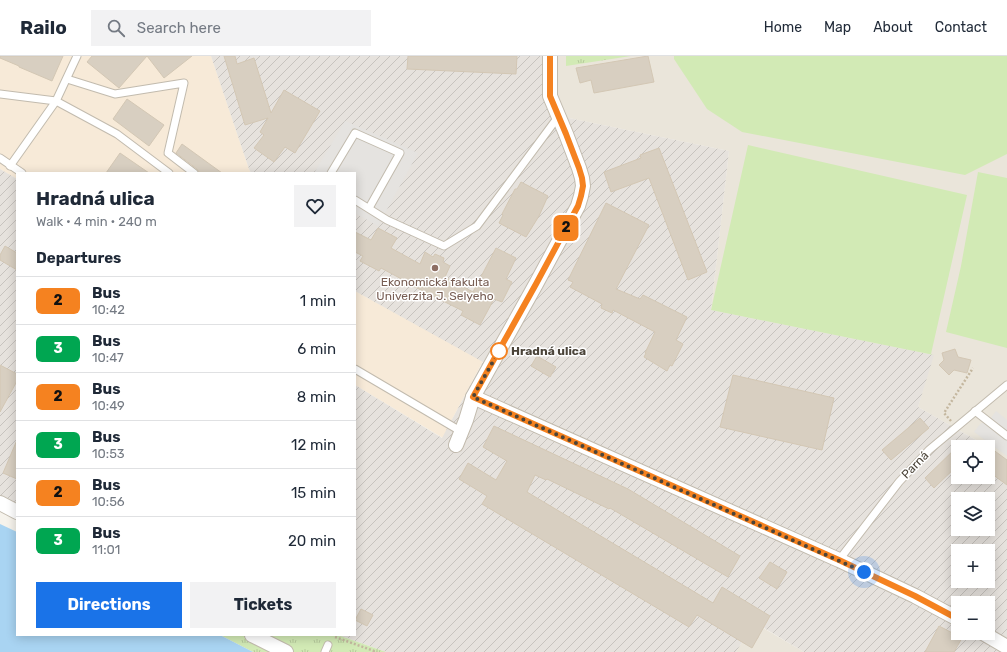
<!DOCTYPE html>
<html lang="en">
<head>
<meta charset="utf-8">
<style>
	body { margin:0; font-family:Rubik,sans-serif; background:#f2f2f3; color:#1f2937; height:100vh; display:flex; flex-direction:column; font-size:15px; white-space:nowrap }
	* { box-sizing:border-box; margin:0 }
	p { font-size:13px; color:#747a83 }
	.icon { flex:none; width:22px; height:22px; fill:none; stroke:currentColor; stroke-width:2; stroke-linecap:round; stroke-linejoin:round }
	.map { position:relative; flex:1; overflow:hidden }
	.side { position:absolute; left:16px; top:116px; width:340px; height:464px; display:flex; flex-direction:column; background:#fff; border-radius:0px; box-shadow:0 2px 10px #0003 }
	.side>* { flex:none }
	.badge { padding:0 8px; border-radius:6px; font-size:14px; line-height:26px }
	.buttons { position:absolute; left:951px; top:384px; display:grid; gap:8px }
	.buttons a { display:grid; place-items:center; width:44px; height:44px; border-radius:0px; background:#fff; box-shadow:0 2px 10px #0003; font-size:20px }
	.you { position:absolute; width:20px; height:20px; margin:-10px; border:3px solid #fff; border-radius:50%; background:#1a73e8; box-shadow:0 0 0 6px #1a73e833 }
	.map>.badge { position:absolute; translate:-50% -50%; box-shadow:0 0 0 2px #fff }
	h2 { padding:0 20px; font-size:15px; line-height:36px }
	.round { display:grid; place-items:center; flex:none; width:42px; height:42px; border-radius:0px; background:#f2f2f3 }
	.headline { display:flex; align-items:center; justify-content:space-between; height:68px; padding:0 20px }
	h1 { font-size:19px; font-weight:700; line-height:30px }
	.cta { display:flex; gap:8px; margin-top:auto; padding:8px 20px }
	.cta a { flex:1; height:46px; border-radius:0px; background:#1a73e8; color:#fff; font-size:16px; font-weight:700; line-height:46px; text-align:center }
	.cta a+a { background:#f2f2f3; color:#1f2937 }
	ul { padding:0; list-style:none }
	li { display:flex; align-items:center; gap:12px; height:48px; padding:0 20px; border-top:1px solid #e0e1e3 }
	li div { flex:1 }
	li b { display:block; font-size:15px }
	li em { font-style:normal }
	li .badge { min-width:44px; font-weight:700; text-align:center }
	header { display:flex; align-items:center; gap:24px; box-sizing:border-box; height:56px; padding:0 20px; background:#fff; border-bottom:1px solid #e0e1e3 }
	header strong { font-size:19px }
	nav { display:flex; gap:22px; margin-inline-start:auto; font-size:14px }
	.search { width:280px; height:36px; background:#f2f2f3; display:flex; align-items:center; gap:10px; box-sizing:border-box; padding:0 14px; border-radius:0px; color:#747a83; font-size:15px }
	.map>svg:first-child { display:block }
</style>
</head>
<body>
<header>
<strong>Railo</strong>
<div class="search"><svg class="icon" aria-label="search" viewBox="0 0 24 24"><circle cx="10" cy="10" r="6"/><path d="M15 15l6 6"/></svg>Search here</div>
<nav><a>Home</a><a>Map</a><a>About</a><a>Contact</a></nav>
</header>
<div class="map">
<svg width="1007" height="596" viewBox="0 0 1007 596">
	<defs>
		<pattern id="industrial-furrows" width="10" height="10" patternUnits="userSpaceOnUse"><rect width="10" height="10" fill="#e6e2dd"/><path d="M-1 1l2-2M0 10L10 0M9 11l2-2" fill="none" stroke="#c7c3be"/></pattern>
		<pattern id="grass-tufts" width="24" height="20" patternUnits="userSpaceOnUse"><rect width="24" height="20" fill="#d2eab5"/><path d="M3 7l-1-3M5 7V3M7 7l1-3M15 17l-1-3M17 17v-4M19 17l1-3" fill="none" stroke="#b6ca9c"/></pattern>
	</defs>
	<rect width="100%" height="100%" fill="#f6f3ec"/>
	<!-- residential -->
	<g fill="#eae5da">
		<path d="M550,0H1007V404L992,393L918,351L933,299L711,254L729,95L559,60Z"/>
		<path d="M763,572L804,596H736L742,586L752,592Z"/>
	</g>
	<!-- commercial -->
	<g fill="#f7ead8">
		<path d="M0,0H211L249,113L251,117H17V123L0,113Z"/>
		<path d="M355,235L483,305L449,369L443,382L355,329Z"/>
	</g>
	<!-- industrial -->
	<g fill="url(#industrial-furrows)" fill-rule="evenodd">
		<path d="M211,0H550L559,60L729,95L711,254L934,299L918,351L992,393L1007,404V596H804L764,572L752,592L742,586L736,596H386L338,579H355V329L442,382L483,306L355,235V117H251L249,113ZM958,391H988V421H958ZM958,443H988V473H958ZM958,495H988V525H958ZM958,547H988V577H958Z"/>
		<path d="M0,113L17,123V450L0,442Z"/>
	</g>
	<!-- grass -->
	<g fill="url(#grass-tufts)">
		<path d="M566,0H631L566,10Z"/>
		<path d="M220,579H338L386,596H253Z"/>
	</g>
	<!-- park -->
	<g fill="#d2eab5">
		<path d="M674,0H1007V98L965,119L742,76L707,53L674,3Z"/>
		<path d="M748,89L967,139L931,298L934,299L711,254Z"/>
		<path d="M978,116L1007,122V292L946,276L961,210Z"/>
	</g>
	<!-- parking -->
	<g fill="#e5e3e0">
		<path d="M345,65L418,97L378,170L355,157V117H314Z"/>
		<path d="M996,355L1007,364V400L974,376L980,368L991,362Z"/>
	</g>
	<!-- water -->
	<path fill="#a9d4f2" d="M0,468L17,476V579H220L253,596H0Z"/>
	<!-- building -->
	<g fill="#d8cfc1" stroke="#d3c7b4">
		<path d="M0,0H63L52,25L19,11V10L0,2Z"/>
		<path d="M92,0H147L119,32L87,6Z"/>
		<path d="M147,0H192L164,22Z"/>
		<path d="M224,0H235L237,8L254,2L271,57L284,34L320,55L295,97L285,91L274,106L254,92L264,79L260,76L268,62L245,69Z"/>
		<path d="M408,0H517L516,18L407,13Z"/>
		<path d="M648,0L654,26L594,37L591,24L580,27L576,12Z"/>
		<path d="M127,43L164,69L149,90L113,63Z"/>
		<path d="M182,88L222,117H200L199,116L197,113L176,97Z"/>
		<path d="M659,92L707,216L688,224L649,122L611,136L604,116L641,102L640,99Z"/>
		<path d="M120,97L149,117H106Z"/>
		<path d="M521,126L548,140L539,160L526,181L499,167L503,159L502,158L515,133H517Z"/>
		<path d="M606,147L649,169L616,233L640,243L643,239L687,261L676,284L683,288L672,310L670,309L667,315L644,301L646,297H645L655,276L613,254L612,257L601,252L602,248L570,231L573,226L568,224Z"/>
		<path d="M378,172L397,182L391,192L420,208L425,196L433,201L435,198L444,202L443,206L450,210L445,221L473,236L496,192L516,202L506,223L512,226L502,246L494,243L480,269L461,259L463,255L409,228V227L381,212L379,215L360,205L363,200L355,196V176L371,184Z"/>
		<path d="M5,190L17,197V214L0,204V199Z"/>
		<path d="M955,293L958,301L971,304L967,317L954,314L949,319L939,309L944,304L942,297Z"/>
		<path d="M537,300L556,311L550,321L531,310Z"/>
		<path d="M0,309L17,318V325L0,356Z"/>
		<path d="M733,319L834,342L822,394L720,371Z"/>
		<path d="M920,362L929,372L891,404L882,394Z"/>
		<path d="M494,370L628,433L740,500L728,521L610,452L609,453L547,423L546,424L535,419L527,436L713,547L722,531L770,560L752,592L697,559L689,571L482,448L487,440L459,423L468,407L496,424L507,405L483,391Z"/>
		<path d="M17,384V423L3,417Z"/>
		<path d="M958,390V409L934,432L925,422Z"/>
		<path d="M988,390L1007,404V429L988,415Z"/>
		<path d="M770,506L787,516L777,533L759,522Z"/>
		<path d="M361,553L373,559L367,570L355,564Z"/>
		<path d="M939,570L962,582L954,596H925Z"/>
	</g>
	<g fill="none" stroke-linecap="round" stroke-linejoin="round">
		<defs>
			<g id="lane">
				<path d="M67,23L115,38L184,27L168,97L194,117"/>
				<path d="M0,38L56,45L117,78L169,117"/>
				<path d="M0,102L22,117"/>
				<path d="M10,110L56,45L77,0"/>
				<path d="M331,117L355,77L400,97L369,152"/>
				<path d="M355,144L387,164L444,190L477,170L558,61"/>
				<path d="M355,313L462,376"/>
				<path d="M975,355L1007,380"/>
				<path d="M839,504L899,426L929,394L1007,329"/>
				<path d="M325,596L328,589"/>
			</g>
			<g id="street">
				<path d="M473,341L839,504L915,540L958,563"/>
				<path d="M456,389L466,364L473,341L536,228L578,150L581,140L583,130L582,122L579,112L566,78L550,40V0"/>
				<path d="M0,447L17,456"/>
				<path d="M983,577L1007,591"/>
				<path d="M252,579L286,596"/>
			</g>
		</defs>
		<!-- lane casing -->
		<use href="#lane" stroke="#c2bbae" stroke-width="9"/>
		<!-- street casing -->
		<use href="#street" stroke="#c2bbae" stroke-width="16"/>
		<!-- path -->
		<g stroke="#c4b79f" stroke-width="2.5" stroke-dasharray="2 2" stroke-linecap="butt">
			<path d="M951,365L944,357L973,312"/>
			<path d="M335,581L377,596"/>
		</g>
		<!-- lane -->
		<use href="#lane" stroke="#fff" stroke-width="7"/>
		<!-- street -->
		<use href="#street" stroke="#fff" stroke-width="14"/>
	</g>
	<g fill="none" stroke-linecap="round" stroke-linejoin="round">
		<defs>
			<path id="line" d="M550,0V40L566,78L579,112L582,122L583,130L581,140L578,150L536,228L473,341L839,504L915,540L958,563"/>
		</defs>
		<!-- line casing -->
		<use href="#line" stroke="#fff" stroke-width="9"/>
		<!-- line -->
		<use href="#line" stroke="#f58220" stroke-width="6"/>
		<!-- walk -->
		<path stroke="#4b4439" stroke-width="4" stroke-dasharray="0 7.2" d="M499,295L473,341L864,516"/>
	</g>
	<!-- markers -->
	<circle fill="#8d6e63" stroke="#fff" stroke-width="1.5" cx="435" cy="212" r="4"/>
	<circle fill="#fff" stroke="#f58220" stroke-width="2" cx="499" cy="295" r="8"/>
	<g text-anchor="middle" stroke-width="3" stroke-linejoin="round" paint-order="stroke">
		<!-- education labels -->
		<g font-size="12" fill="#785e54" stroke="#fff">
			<text x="435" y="230">Ekonomická fakulta<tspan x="435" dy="14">Univerzita J. Selyeho</tspan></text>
		</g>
		<!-- stop labels -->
		<g font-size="12" font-weight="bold" fill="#4b4439" stroke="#fff" text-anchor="start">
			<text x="511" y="299">Hradná ulica</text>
		</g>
		<!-- street labels -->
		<g font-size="12" fill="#4b4439" stroke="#fff">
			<text transform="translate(915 409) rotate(-46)" y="4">Parná</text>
		</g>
	</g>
</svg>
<div class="buttons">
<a><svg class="icon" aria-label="locate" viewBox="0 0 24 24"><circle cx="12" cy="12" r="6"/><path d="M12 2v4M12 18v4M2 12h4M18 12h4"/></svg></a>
<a><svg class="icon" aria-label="layers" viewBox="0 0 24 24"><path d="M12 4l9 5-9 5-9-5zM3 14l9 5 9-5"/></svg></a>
<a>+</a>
<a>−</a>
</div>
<div class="you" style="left:864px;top:516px"></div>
<b class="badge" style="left:566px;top:172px;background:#f58220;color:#111">2</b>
<section class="side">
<div class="headline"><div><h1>Hradná ulica</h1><p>Walk · 4 min · 240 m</p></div><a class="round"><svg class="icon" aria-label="heart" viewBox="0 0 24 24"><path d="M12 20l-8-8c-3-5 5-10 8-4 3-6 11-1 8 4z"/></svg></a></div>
<h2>Departures</h2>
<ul>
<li><span class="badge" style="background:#f58220;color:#111">2</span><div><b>Bus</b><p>10:42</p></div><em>1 min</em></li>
<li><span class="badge" style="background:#00a651;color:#fff">3</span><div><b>Bus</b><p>10:47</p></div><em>6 min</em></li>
<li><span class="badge" style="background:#f58220;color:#111">2</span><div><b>Bus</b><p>10:49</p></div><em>8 min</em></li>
<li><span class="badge" style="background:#00a651;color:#fff">3</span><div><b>Bus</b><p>10:53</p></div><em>12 min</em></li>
<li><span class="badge" style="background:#f58220;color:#111">2</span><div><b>Bus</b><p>10:56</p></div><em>15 min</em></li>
<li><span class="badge" style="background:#00a651;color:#fff">3</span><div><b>Bus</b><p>11:01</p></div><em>20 min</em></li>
</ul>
<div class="cta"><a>Directions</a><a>Tickets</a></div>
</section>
</div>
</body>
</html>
